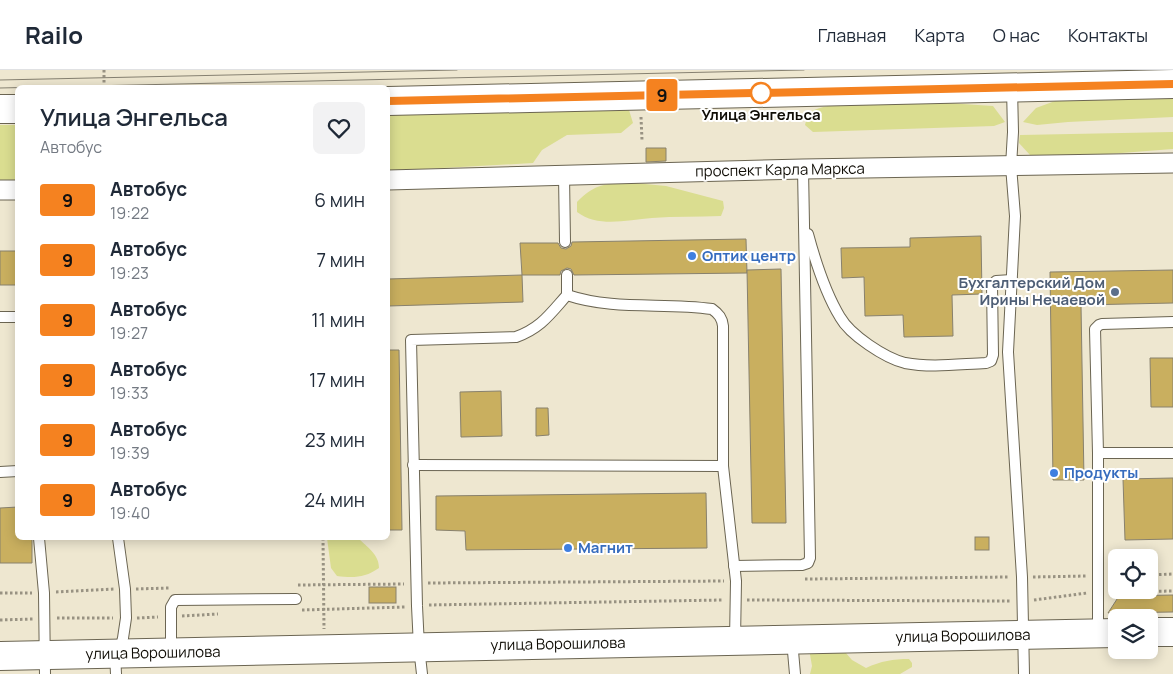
<!DOCTYPE html>
<html lang="ru">
<head>
<meta charset="utf-8">
<style>
	body { margin:0; font-family:Manrope,sans-serif; background:#f2f2f3; color:#1f2937; height:100vh; display:flex; flex-direction:column; font-size:19px; white-space:nowrap }
	* { box-sizing:border-box; margin:0 }
	p { font-size:16px; color:#747a83 }
	.icon { flex:none; width:28px; height:28px; fill:none; stroke:currentColor; stroke-width:2; stroke-linecap:round; stroke-linejoin:round }
	.map { position:relative; flex:1; overflow:hidden }
	.side { position:absolute; left:15px; top:15px; width:375px; height:455px; display:flex; flex-direction:column; background:#fff; border-radius:8px; box-shadow:0 2px 12px #0003 }
	.side>* { flex:none }
	.badge { padding:0 10px; border-radius:4px; font-size:18px; line-height:32px }
	.tools { position:absolute; left:1108px; top:479px; display:grid; gap:10px }
	.tools a { display:grid; place-items:center; width:50px; height:50px; border-radius:8px; background:#fff; box-shadow:0 2px 12px #0003; font-size:25px }
	.map>.badge { position:absolute; translate:-50% -50%; box-shadow:0 0 0 2px #fff }
	.round { display:grid; place-items:center; flex:none; width:52px; height:52px; border-radius:8px; background:#f2f2f3 }
	.overview { display:flex; align-items:center; justify-content:space-between; height:85px; padding:0 25px }
	h1 { font-size:24px; font-weight:600; line-height:38px }
	ul { padding:0; list-style:none }
	li { display:flex; align-items:center; gap:15px; height:60px; padding:0 25px }
	li div { flex:1 }
	li b { display:block; font-size:19px }
	li em { font-style:normal }
	li .badge { min-width:55px; font-weight:700; text-align:center }
	header { display:flex; align-items:center; gap:30px; box-sizing:border-box; height:70px; padding:0 25px; background:#fff; border-bottom:1px solid #e0e1e3 }
	header strong { font-size:24px }
	nav { display:flex; gap:28px; margin-inline-start:auto; font-size:18px }
	.map>svg:first-child { display:block }
</style>
</head>
<body>
<header>
<strong>Railo</strong>
<nav><a>Главная</a><a>Карта</a><a>О нас</a><a>Контакты</a></nav>
</header>
<div class="map">
<svg width="1173" height="604" viewBox="0 0 1173 604">
	<rect width="100%" height="100%" fill="#eee7d0"/>
	<!-- green -->
	<g fill="#dadd90">
		<path d="M1173,27V47L1068,52L1037,55L1023,52L1036,38L1055,31Z"/>
		<path d="M932,32L993,36L1005,52L994,56L813,62L805,55L808,43C833,28 901,32 932,32Z"/>
		<path d="M629,40L633,53L621,63L567,65L542,80L533,93L388,101V44L460,41Z"/>
		<path d="M0,55H17V115L0,116Z"/>
		<path d="M1173,62V79L1095,85H1030L1019,73L1020,65Z"/>
		<path d="M624,112L666,116L723,131L724,138L721,146C698,147 675,146 652,148C627,150 598,158 577,142V132C592,116 603,114 624,112Z"/>
		<path d="M327,468H358C367,477 379,484 379,498C365,508 353,508 337,506L331,498Z"/>
		<path d="M808,573L845,582L852,590L866,598C881,591 893,589 909,589L912,593V597L900,604H810L812,596Z"/>
	</g>
	<!-- building -->
	<g fill="#c9af5f" stroke="#88816d">
		<path d="M646,78H666V91L646,92Z"/>
		<path d="M981,166L982,224L952,225L953,266L904,267L903,245L865,246L864,207L842,208L841,178L910,177V168Z"/>
		<path d="M746,169L747,203L574,205L571,199L567,198L561,201L560,205H522L520,173H558L561,178L566,179L571,176L572,172Z"/>
		<rect x="0" y="181" width="18" height="34"/>
		<path d="M781,199L786,453H752L747,200Z"/>
		<path d="M1173,200V233L1081,235L1084,410H1053L1050,202Z"/>
		<path d="M522,205L523,232L388,236V209Z"/>
		<path d="M388,280H399L402,460H388Z"/>
		<path d="M1150,288H1173V337H1151Z"/>
		<path d="M501,321L502,366L461,367L460,322Z"/>
		<path d="M536,338H548L549,365L536,366Z"/>
		<path d="M1173,408V469L1125,470L1123,409Z"/>
		<path d="M706,423L707,478L466,480L465,461L436,460V426Z"/>
		<path d="M18,437V468H32V493H0V438Z"/>
		<rect x="975" y="467" width="14" height="13"/>
		<rect x="369" y="517" width="27" height="16"/>
		<path d="M1173,525V542L1108,543L1119,526Z"/>
	</g>
	<g fill="none" stroke-linecap="round" stroke-linejoin="round">
		<defs>
			<g id="service">
				<path d="M1012,18L1013,62L1011,96L1015,146L1008,282L1022,507L1024,604"/>
				<path d="M564,105L565,172"/>
				<path d="M808,164C815,190 826,224 840,247C850,265 885,288 905,293C931,298 960,294 986,293L991,291L993,285L992,215L996,211L1012,210"/>
				<path d="M567,205V225"/>
				<path d="M0,247H18"/>
				<path d="M1098,383L1095,259L1099,255L1102,254L1173,252"/>
				<path d="M413,395L723,396"/>
				<path d="M0,402L18,401"/>
				<path d="M39,468L44,523L45,604"/>
				<path d="M734,496L802,495L808,493L810,488L803,99"/>
				<path d="M1098,562V383H1173"/>
				<path d="M792,570L795,604"/>
				<path d="M171,581V537L175,530L296,529"/>
				<path d="M116,604L115,583L121,576L123,568L126,548L125,519L118,468"/>
				<path d="M422,604L419,577L417,536L411,270L516,267C541,258 550,244 567,225C615,241 663,232 712,239C719,244 722,248 723,256V396L736,511L735,570"/>
			</g>
			<g id="minor">
				<path d="M388,110L803,99L1173,93"/>
				<path d="M0,120H18"/>
			</g>
			<g id="secondary">
				<path d="M388,31L1173,14"/>
				<path d="M0,39H18"/>
				<path d="M1149,562H1173"/>
				<path d="M0,586L1116,563"/>
			</g>
		</defs>
		<!-- service casing -->
		<use href="#service" stroke="#6b6552" stroke-width="12"/>
		<!-- minor casing -->
		<use href="#minor" stroke="#6b6552" stroke-width="21"/>
		<!-- secondary casing -->
		<use href="#secondary" stroke="#6b6552" stroke-width="30"/>
		<!-- path -->
		<g stroke="#989282" stroke-width="3" stroke-dasharray="2.5 2.5" stroke-linecap="butt">
			<path d="M104,0V18"/>
			<path d="M641,47L642,70"/>
			<path d="M323,468L324,559"/>
			<path d="M1149,505L1173,504"/>
			<path d="M1033,507L1087,506"/>
			<path d="M805,509L1009,507"/>
			<path d="M428,513L724,511"/>
			<path d="M298,515L404,514"/>
			<path d="M136,519L169,518"/>
			<path d="M56,522L114,519"/>
			<path d="M1109,522L1173,521"/>
			<path d="M0,523H32"/>
			<path d="M747,530L1010,531"/>
			<path d="M1034,530L1087,523"/>
			<path d="M429,535L723,530"/>
			<path d="M302,540L405,537"/>
			<path d="M182,546L218,544"/>
			<path d="M57,548H113"/>
			<path d="M137,548L158,547"/>
			<path d="M0,550L33,549"/>
		</g>
		<!-- service -->
		<use href="#service" stroke="#fff" stroke-width="10"/>
		<!-- minor -->
		<use href="#minor" stroke="#fff" stroke-width="19"/>
		<!-- secondary -->
		<use href="#secondary" stroke="#fff" stroke-width="28"/>
		<!-- tram -->
		<g stroke="#868171" stroke-width="1">
			<path d="M0,10L457,0"/>
			<path d="M0,18L804,0"/>
		</g>
	</g>
	<g fill="none" stroke-linecap="round" stroke-linejoin="round">
		<defs>
			<path id="line" d="M388,31L1173,14"/>
		</defs>
		<!-- line casing -->
		<use href="#line" stroke="#fff" stroke-width="11"/>
		<!-- line -->
		<use href="#line" stroke="#f58220" stroke-width="8"/>
	</g>
	<!-- markers -->
	<circle fill="#fff" stroke="#f58220" stroke-width="2.5" cx="761" cy="23" r="10"/>
	<g fill="#3f7fe0" stroke="#fff" stroke-width="2">
		<circle cx="692" cy="186" r="5"/>
		<circle cx="1054" cy="403" r="5"/>
		<circle cx="568" cy="478" r="5"/>
	</g>
	<circle fill="#5c6f8a" stroke="#fff" stroke-width="2" cx="1115" cy="222" r="5"/>
	<g text-anchor="middle" stroke-width="4" stroke-linejoin="round" paint-order="stroke">
		<!-- stop labels -->
		<g font-size="15" font-weight="bold" fill="#100d06" stroke="#fff">
			<text x="761" y="50">Улица Энгельса</text>
		</g>
		<!-- street labels -->
		<g font-size="15" fill="#100d06" stroke="#fff">
			<text transform="translate(780 100) rotate(-1)" y="5">проспект Карла Маркса</text>
			<text transform="translate(963 566) rotate(-1)" y="5">улица Ворошилова</text>
			<text transform="translate(558 574) rotate(-1)" y="5">улица Ворошилова</text>
			<text transform="translate(153 583) rotate(-1)" y="5">улица Ворошилова</text>
		</g>
		<!-- shop labels -->
		<g font-size="15" font-weight="bold" fill="#366cbe" stroke="#fff" text-anchor="start">
			<text x="702" y="191">Оптик центр</text>
			<text x="1064" y="408">Продукты</text>
			<text x="578" y="483">Магнит</text>
		</g>
		<!-- service labels -->
		<g font-size="15" font-weight="bold" fill="#4e5e75" stroke="#fff" text-anchor="end">
			<text x="1105" y="218">Бухгалтерский Дом<tspan x="1105" dy="17">Ирины Нечаевой</tspan></text>
		</g>
	</g>
</svg>
<div class="tools">
<a><svg class="icon" aria-label="locate" viewBox="0 0 24 24"><circle cx="12" cy="12" r="6"/><path d="M12 2v4M12 18v4M2 12h4M18 12h4"/></svg></a>
<a><svg class="icon" aria-label="layers" viewBox="0 0 24 24"><path d="M12 4l9 5-9 5-9-5zM3 14l9 5 9-5"/></svg></a>
</div>
<b class="badge" style="left:662px;top:25px;background:#f58220;color:#111">9</b>
<section class="side">
<div class="overview"><div><h1>Улица Энгельса</h1><p>Автобус</p></div><a class="round"><svg class="icon" aria-label="heart" viewBox="0 0 24 24"><path d="M12 20l-8-8c-3-5 5-10 8-4 3-6 11-1 8 4z"/></svg></a></div>
<ul>
<li><span class="badge" style="background:#f58220;color:#111">9</span><div><b>Автобус</b><p>19:22</p></div><em>6 мин</em></li>
<li><span class="badge" style="background:#f58220;color:#111">9</span><div><b>Автобус</b><p>19:23</p></div><em>7 мин</em></li>
<li><span class="badge" style="background:#f58220;color:#111">9</span><div><b>Автобус</b><p>19:27</p></div><em>11 мин</em></li>
<li><span class="badge" style="background:#f58220;color:#111">9</span><div><b>Автобус</b><p>19:33</p></div><em>17 мин</em></li>
<li><span class="badge" style="background:#f58220;color:#111">9</span><div><b>Автобус</b><p>19:39</p></div><em>23 мин</em></li>
<li><span class="badge" style="background:#f58220;color:#111">9</span><div><b>Автобус</b><p>19:40</p></div><em>24 мин</em></li>
</ul>
</section>
</div>
</body>
</html>
